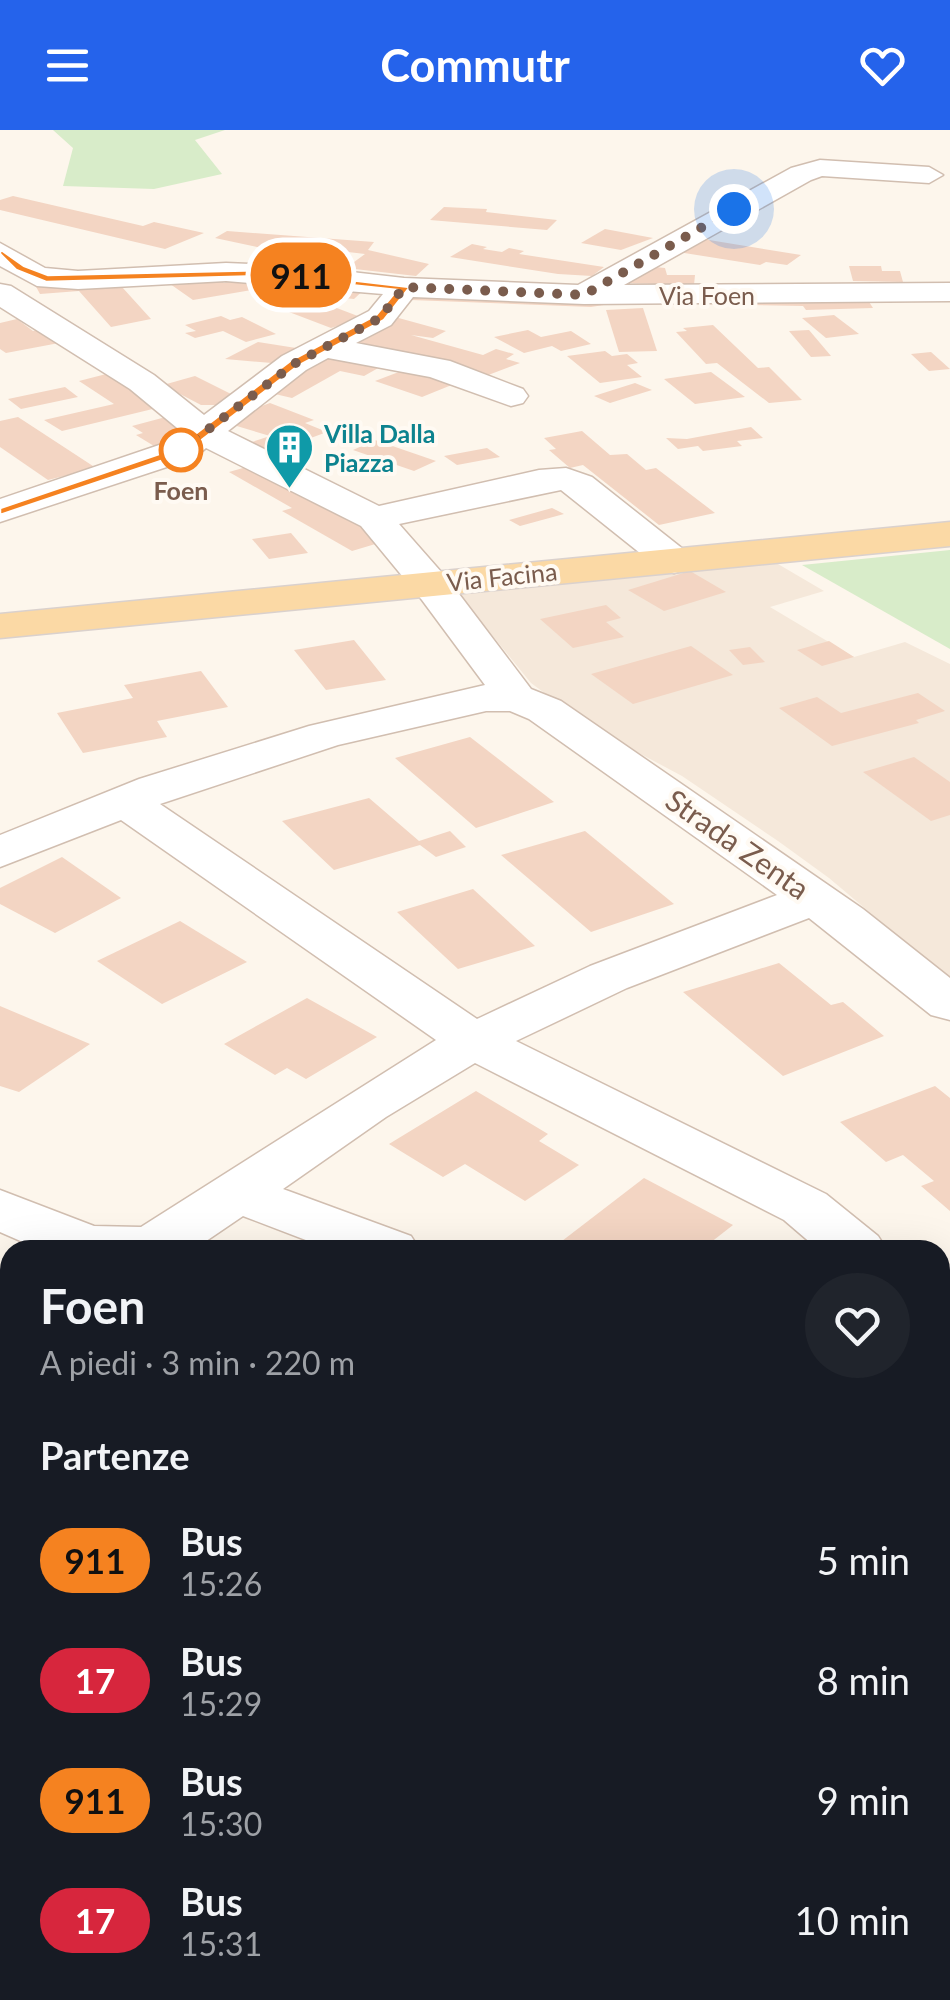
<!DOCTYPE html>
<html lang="it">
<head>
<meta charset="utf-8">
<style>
	body { margin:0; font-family:Lato,sans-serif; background:#20242c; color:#f1f3f6; height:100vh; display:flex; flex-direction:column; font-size:38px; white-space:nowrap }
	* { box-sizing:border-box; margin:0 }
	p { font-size:32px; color:#9ea1a6 }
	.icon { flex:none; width:55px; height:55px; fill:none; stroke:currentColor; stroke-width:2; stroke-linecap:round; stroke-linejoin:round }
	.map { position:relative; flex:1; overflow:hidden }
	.side { position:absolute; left:0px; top:1110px; width:950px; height:760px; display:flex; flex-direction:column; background:#171b24; border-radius:30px 30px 0 0; box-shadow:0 10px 40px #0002 }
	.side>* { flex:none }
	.badge { padding:0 20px; border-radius:32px; font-size:35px; line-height:65px }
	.you { position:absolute; width:50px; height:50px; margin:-25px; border:8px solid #fff; border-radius:50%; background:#1a73e8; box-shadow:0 0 0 15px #1a73e833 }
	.map>.badge { position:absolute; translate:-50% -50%; box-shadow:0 0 0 5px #fff }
	h2 { padding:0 40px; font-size:38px; line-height:90px }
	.round { display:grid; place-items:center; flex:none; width:105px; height:105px; border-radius:52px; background:#20242c }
	.head { display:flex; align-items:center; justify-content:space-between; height:170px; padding:0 40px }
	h1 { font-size:48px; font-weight:700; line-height:75px }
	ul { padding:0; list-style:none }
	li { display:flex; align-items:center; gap:30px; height:120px; padding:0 40px }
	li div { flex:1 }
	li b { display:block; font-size:38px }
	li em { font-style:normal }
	li .badge { min-width:110px; font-weight:700; text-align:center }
	header { display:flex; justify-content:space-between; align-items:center; height:130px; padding:0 40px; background:#2563eb; color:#fff; font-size:45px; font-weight:700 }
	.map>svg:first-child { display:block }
</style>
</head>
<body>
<header><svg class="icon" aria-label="menu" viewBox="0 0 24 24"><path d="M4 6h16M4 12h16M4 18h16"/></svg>Commutr<svg class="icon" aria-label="heart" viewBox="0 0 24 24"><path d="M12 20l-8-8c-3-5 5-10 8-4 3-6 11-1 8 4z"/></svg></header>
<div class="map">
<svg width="950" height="1870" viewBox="0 0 950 1870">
	<rect width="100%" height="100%" fill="#fdf6ec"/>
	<!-- residential -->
	<path fill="#f5e8da" d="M766,427L824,461L770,477L854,527L905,512L950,534V850L829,748L778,711L682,646L592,598L531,553L448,451Z"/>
	<!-- green -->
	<g fill="#d8ecc9">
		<path d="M53,0H225L195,10L222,44L154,59L63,56L73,18Z"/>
		<path d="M950,420V519L802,435Z"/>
		<path d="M940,1479L950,1483V1793L940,1792Z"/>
		<path d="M0,1512H10V1636L0,1633Z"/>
	</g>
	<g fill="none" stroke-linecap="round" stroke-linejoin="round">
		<!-- stream -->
		<g fill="#a5d3da" fill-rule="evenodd">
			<path d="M10,1547V1563L0,1564V1548Z"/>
			<path d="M940,1620L950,1623V1641L940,1638Z"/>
		</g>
	</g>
	<!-- building -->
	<g fill="#f3d5c3">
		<path d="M13,66L143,96L154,92L204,103L165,119L0,80V70Z"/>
		<path d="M444,77L487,79L486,82L557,90L547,100L430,90Z"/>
		<path d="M605,99L653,108L621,120L581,113Z"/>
		<path d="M227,101L374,112L368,120L429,134L416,146L346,138L365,124L289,115L257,117L215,108Z"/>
		<path d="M703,109L801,125L787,135L766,132L760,135L678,122Z"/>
		<path d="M472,114L487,117L483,119L502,122L509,118L524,121L519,124L604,137L592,146L558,144L450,127Z"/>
		<path d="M636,135L665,138L667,145H695L694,155L619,153Z"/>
		<path d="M849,136H881L882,141H900L903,152L853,151Z"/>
		<path d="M204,138L224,153L237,150L270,157L193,170L163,149Z"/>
		<path d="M112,146L151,189L111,197L79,161L40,164L33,151Z"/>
		<path d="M318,150L370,154L354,169L304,164Z"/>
		<path d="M424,153L615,162L610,174L591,177L411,170Z"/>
		<path d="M862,161L873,178L806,180L803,176L655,173L652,162Z"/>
		<path d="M300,164L363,188L331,198L268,174Z"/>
		<path d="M643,178L657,221L619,222L606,180Z"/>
		<path d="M834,185L859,204L826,208L802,188Z"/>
		<path d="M221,186L230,190L242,187L276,204L246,212L223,201L195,208L185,203L196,201L185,195Z"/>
		<path d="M395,187L446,201L433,208L411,205L483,225L496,219L514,224L506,229L520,233L483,247L338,210Z"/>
		<path d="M17,189L33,201L40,199L59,213L6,223L0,219V193Z"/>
		<path d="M713,195L758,238L769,237L802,270L769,273L717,233L706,234L676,202L687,201L683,198Z"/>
		<path d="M528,200L541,207L571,201L591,214L561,221L552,216L524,223L494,207Z"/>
		<path d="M809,200L831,226L811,227L789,201Z"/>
		<path d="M258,212L296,218L272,233L225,229Z"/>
		<path d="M605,221L612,226L627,224L638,233L627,235L642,247L600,253L567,226Z"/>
		<path d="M931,222L950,239L929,241L911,224Z"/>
		<path d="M327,226L380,237L364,246L340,241L292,268L262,261Z"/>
		<path d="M412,237L459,252L422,267L375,251Z"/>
		<path d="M114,242L165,276L62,301L44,290L114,274L79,251Z"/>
		<path d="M711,242L745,267L695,274L664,249Z"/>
		<path d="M195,246L235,266L219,275H201L163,255Z"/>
		<path d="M635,253L652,260L610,273L594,266Z"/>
		<path d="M65,257L78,267L21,279L8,269Z"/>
		<path d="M270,273L314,290L305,293L327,302L273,322L249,313L270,306L220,291Z"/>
		<path d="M177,284L196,298L154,316L136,305L143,303L132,296Z"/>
		<path d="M18,287L96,338L48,350L0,317V291Z"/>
		<path d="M751,297L763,308L737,311L742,316L703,321L698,316L678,319L666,308L687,309Z"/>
		<path d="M582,301L610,325L627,324L646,340L656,338L715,383L659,395L583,335L570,338L549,320L556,319L544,308Z"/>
		<path d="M375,310L436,331L414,341L353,320Z"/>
		<path d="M487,318L500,327L457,335L444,326Z"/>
		<path d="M257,334L392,409L352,421L282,381L292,378L229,342Z"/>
		<path d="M552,378L564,384L520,396L509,390Z"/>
		<path d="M291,403L308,423L269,429L252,409Z"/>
		<path d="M690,441L726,462L664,481L628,460Z"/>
		<path d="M606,475L621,488L606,492L624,507L573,518L540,489Z"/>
		<path d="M354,510L386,550L326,560L294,520Z"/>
		<path d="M829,511L854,527L822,536L797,520Z"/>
		<path d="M691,516L733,545L633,574L591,544Z"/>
		<path d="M750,517L765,532L743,535L729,520Z"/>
		<path d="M201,541L228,577L157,591L167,607L83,623L57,583L133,568L124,555Z"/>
		<path d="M918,563L945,581L916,590L919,593L832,616L779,578L817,567L841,583Z"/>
		<path d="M470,607L554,672L476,698L395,628Z"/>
		<path d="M914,627L950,652V685L931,691L863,642Z"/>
		<path d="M369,668L419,711L450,701L466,717L436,727L420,715L334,740L282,691Z"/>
		<path d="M585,701L674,774L591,802L501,725Z"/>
		<path d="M62,727L121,768L55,803L0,774V758Z"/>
		<path d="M473,759L535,816L458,839L397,782Z"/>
		<path d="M180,791L247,832L162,874L97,831Z"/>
		<path d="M779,833L831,875L843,872L884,906L783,946L683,862Z"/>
		<path d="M307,868L377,907L306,949L287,938L275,945L224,914Z"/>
		<path d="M0,876L90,914L19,962L0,956Z"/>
		<path d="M935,956L950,968V1081L921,1056L934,1051L903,1025L886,1032L840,992Z"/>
		<path d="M476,961L548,1004L539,1011L579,1035L525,1071L465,1034L443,1047L389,1014Z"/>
		<path d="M644,1048L733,1095L701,1120H579L562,1111Z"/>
		<path d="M946,1268L950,1273V1392L940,1381V1271Z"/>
		<path d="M261,1860H434L431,1870H259Z"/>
	</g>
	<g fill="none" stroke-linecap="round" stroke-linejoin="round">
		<defs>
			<g id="minor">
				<path d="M820,30L929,37L943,45L929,53L822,46L811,50L624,155L950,153V171L584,174L413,167L391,195L356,213L450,231L523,259L528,266L523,273L511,276L430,247L328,228L306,240L228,301L379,376L539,340L566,338L592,347L688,423L694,431L688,439L674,443L660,439L561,360L399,394L450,452L531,559L561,571L863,779L950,848V890L931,885L809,788L627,858L516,911L826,1064L878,1106L887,1120H819L784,1090L475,933L386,987L283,1059L411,1106L420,1120H332L243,1086L193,1120H41L0,1102V1060L94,1096L141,1097L436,910L121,690L0,737V705L139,649L309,596L485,555L422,470L361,396L206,318L194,328L0,392V369L168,312L182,302L130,259L0,177V154L11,156L154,245L204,285L282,226L369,181L383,164L226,151L78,159L37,156L0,136V113L45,138L78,141L226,133L299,136L404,148L578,155L791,38ZM486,581H510L529,589L777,765L590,836L477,889L160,674L338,615Z"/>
				<path d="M940,1168L950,1171V1218L940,1216Z"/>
			</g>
			<path id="major" d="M950,392V416L0,508V484Z"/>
		</defs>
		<!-- minor casing -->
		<use href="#minor" stroke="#d1beb0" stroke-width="3"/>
		<!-- major casing -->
		<use href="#major" stroke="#dad1cd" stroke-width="3"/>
		<!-- path -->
		<g stroke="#d9b8a5" stroke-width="9" stroke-dasharray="4 10" stroke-linecap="butt">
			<path d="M0,1375L10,1376"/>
			<path d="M940,1433L950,1434"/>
		</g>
		<!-- minor -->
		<use href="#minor" fill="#fff" fill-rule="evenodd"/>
		<!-- major -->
		<use href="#major" fill="#fbd9a5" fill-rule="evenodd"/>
	</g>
	<!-- line -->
	<path fill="#f58220" stroke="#fff" stroke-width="2.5" d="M0,119L24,136L48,145L265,140L410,157L384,190L298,236L185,323L0,385V378L177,318L290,231L376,185L397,160L265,146L46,152L16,140L0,124Z"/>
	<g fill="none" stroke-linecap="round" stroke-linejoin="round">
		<!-- walk -->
		<path stroke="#7a5c4d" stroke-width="10" stroke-dasharray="0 18" d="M181,320L294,234L380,188L404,157L584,165L734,79"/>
	</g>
	<!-- icons -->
	<defs>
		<symbol id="building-pin" viewBox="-11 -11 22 30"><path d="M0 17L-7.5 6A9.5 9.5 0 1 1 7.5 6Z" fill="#0f9aa8" stroke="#fffaf3"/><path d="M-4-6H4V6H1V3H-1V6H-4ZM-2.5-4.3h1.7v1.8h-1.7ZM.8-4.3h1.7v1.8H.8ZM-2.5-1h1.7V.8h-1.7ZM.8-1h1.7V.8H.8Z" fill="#fff"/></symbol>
	</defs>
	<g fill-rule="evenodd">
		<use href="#building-pin" x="262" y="290" width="55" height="75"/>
	</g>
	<!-- markers -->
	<circle fill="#fff" stroke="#f58220" stroke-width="5" cx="181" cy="320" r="20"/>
	<g text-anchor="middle" stroke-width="8" stroke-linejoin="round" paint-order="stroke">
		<!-- far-street labels -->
		<g font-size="25" fill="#7a5c4d" stroke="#fffaf3">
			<text x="707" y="175">Via Foen</text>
			<text transform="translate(502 447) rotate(-6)" y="9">Via Facina</text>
		</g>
		<!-- far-culture labels -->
		<g font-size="25" font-weight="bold" fill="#0d838f" stroke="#fffaf3" text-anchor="start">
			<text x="324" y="313">Villa Dalla<tspan x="324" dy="29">Piazza</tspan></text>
		</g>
		<!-- far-stop labels -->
		<g font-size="25" font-weight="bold" fill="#7a5c4d" stroke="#fffaf3">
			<text x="181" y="370">Foen</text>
		</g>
		<!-- street labels -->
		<g font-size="30" fill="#7a5c4d" stroke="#fffaf3">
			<text transform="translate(737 715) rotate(35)" y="10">Strada Zenta</text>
		</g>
	</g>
</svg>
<div class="you" style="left:734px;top:79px"></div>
<b class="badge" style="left:301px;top:145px;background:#f58220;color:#111">911</b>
<section class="side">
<div class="head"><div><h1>Foen</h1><p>A piedi · 3 min · 220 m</p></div><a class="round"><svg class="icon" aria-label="heart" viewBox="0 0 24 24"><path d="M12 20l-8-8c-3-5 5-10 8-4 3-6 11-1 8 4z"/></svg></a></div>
<h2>Partenze</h2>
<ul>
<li><span class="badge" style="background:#f58220;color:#111">911</span><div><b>Bus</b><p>15:26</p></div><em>5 min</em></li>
<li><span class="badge" style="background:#d7263d;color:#fff">17</span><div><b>Bus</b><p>15:29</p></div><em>8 min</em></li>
<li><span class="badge" style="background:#f58220;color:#111">911</span><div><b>Bus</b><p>15:30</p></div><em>9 min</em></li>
<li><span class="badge" style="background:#d7263d;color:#fff">17</span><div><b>Bus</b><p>15:31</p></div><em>10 min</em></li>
</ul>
</section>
</div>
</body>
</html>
